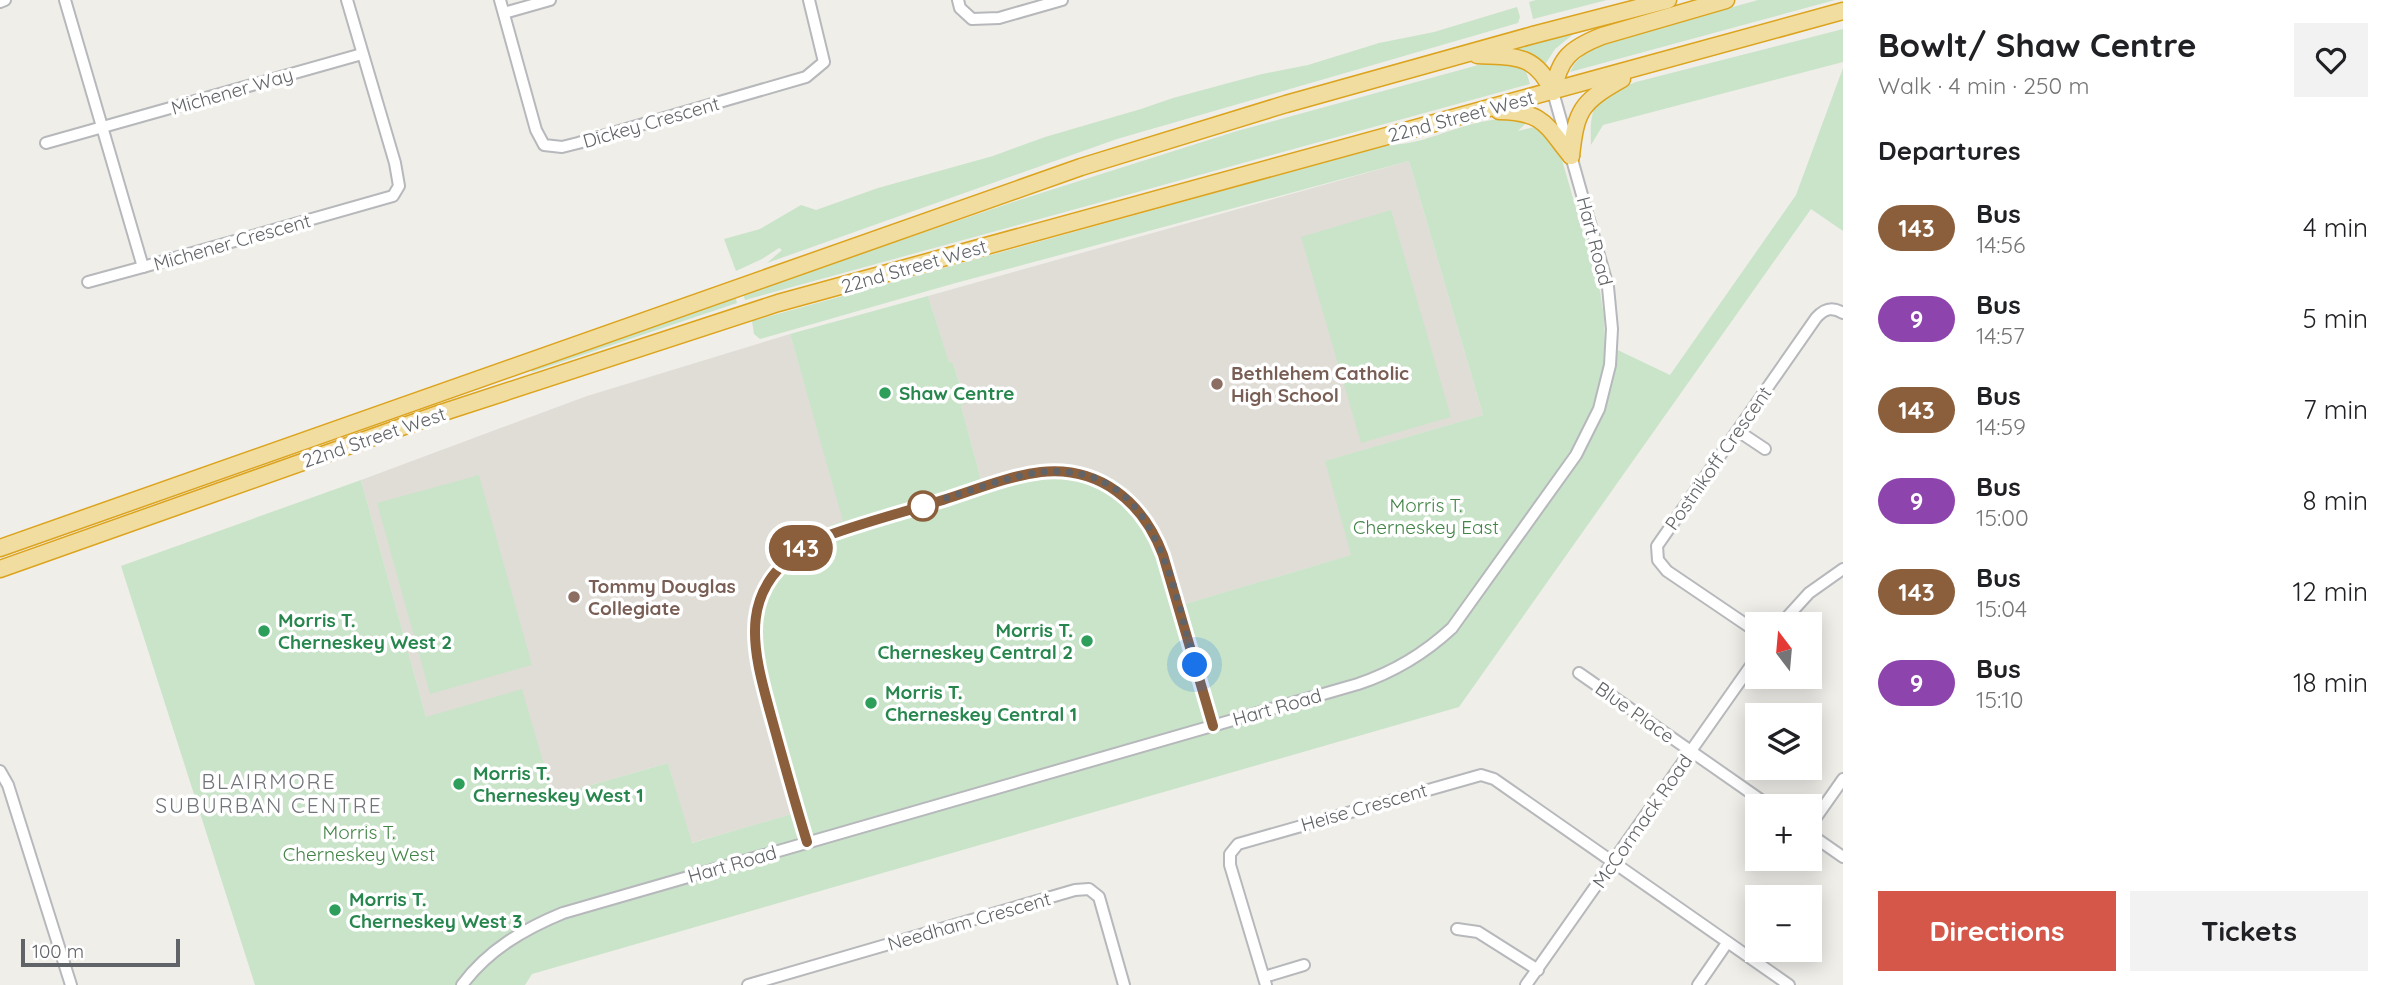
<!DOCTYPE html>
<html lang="en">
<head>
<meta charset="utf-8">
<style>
	body { margin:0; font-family:Quicksand,sans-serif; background:#f2f2f2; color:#202124; height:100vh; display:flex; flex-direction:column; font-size:26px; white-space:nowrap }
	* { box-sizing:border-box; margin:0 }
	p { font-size:23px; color:#757577 }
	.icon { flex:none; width:38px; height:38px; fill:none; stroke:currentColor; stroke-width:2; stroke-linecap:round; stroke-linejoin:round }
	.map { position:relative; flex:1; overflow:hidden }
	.drawer { display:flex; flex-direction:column; background:#fff; width:560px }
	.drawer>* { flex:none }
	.badge { padding:0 14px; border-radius:23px; font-size:24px; line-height:46px }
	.needle { width:46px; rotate:344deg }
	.tools { position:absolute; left:1745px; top:612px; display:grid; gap:14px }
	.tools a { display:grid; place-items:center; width:77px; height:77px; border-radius:0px; background:#fff; box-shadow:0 4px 18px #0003; font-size:35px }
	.scale { position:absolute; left:21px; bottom:18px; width:159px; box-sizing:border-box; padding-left:7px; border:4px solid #606367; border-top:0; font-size:19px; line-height:24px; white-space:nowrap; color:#606367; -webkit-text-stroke:5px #fff; paint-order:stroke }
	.you { position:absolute; width:35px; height:35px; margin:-18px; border:5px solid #fff; border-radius:50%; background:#1a73e8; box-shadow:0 0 0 10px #1a73e833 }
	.map>.badge { position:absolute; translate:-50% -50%; box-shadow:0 0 0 4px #fff }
	h2 { padding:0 35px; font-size:26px; line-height:63px }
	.round { display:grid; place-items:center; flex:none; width:74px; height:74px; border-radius:0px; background:#f2f2f2 }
	.headline { display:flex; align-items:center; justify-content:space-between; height:119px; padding:0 35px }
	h1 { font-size:33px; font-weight:800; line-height:52px }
	.action { display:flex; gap:14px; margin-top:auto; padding:14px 35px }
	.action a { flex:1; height:80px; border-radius:0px; background:#d5574a; color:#fff; font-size:28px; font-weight:800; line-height:80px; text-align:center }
	.action a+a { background:#f2f2f2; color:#202124 }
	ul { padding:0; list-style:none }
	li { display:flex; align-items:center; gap:21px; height:91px; padding:0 35px }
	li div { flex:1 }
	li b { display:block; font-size:26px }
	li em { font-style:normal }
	li .badge { min-width:77px; font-weight:700; text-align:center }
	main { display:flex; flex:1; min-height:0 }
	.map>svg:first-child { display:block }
</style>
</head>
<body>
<main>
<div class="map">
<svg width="1843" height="985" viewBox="0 0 1843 985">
	<rect width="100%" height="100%" fill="#f0eee9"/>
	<!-- education -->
	<g fill="#e0ddd7">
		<path d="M1409,161L1483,415L1326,461L1352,555L1185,604L1160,530L1152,518L1128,489L1114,481L1087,469L1050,464L1033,466L981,480L961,405L966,403L953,363H949L928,296Z"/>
		<path d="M790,334L844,521L808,534L781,553L748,628V643L753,674L793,814L691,843L668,763L553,796L426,717L361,480L587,396Z"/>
	</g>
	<!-- green -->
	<g fill="#c9e4c9">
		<path d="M1536,0H1607L1533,19L1529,2Z"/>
		<path d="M1758,0H1835L1570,72L1575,63L1593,46Z"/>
		<path d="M1517,7L1520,17L1518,23L1117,139L767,263L782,250L779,248L762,259L736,271L724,239L760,229L801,205L816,210L878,188L993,156L1045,137L1141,109L1173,98L1262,74L1308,65L1379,43L1434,32Z"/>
		<path d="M1843,29V62L1603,125L1591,145C1589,100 1597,97 1636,82Z"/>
		<path d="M1576,32L1555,49L1546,63L1515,48Z"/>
		<path d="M1482,64L1524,65L1530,84L745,300L743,294L1013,202L1237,131Z"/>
		<path d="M1843,68V231L1811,209L1459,707L532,974L525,985H255L121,566L361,480L426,717L522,689L553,796L668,763L692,843L792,814C779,742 731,668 756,594C763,574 776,555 794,543C810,533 826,527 843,521L790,334L928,296L949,362L953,363L966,404L961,405L981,480C1002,474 1025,465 1048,464C1059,464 1070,466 1080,468C1151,481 1166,545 1185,604L1351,555L1325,461L1483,415L1409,161L952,284L760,339L754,334L752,321L1385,146C1399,144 1415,143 1428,138C1461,128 1493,113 1528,121L1518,131L1538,126L1558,150L1562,160L1600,291L1604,317L1605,344L1670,375L1796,195Z"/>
		<path d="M1391,210L1451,417L1361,443L1301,237Z"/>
		<path d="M735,295L737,303L532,372L530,367Z"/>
		<path d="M479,475L532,665L430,694L377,503Z"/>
	</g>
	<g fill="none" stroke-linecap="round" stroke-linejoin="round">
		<defs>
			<g id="minor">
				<path d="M65,0L143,267L393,196L399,186L395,163L347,0"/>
				<path d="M500,0L536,130L544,145L562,147L578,143L806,77L824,62L809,0"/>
				<path d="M958,0L960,8L972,19L999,18L1062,0"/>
				<path d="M0,2L5,0"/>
				<path d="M504,13L550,0"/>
				<path d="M46,143L362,54"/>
				<path d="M88,282L143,267"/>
				<path d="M1738,431L1765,449"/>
				<path d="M1780,625L1809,593L1843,569"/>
				<path d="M1757,632L1667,571L1658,560L1657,546L1816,318C1824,309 1832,306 1843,313"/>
				<path d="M1579,673L1771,807"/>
				<path d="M0,771L8,785L71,985"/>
				<path d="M1810,826L1843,779"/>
				<path d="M1810,834L1843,857"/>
				<path d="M807,842C796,805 785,766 775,728C753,651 731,587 815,540C857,523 901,513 943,500C975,490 1008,476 1041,472C1100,466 1144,502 1163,555L1213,726"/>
				<path d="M1457,929L1478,932L1538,970"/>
				<path d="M1264,977L1304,965"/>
				<path d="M462,985C488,950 524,929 563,913L1358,684C1394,672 1424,654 1452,628L1576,455L1599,409L1610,365L1612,329L1608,287L1553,92"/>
				<path d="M748,985L1075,890L1089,889L1099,897L1124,985"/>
				<path d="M1266,985L1230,865V854L1238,844L1481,775L1494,779L1789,985"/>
				<path d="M1526,985L1757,657"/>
				<path d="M1698,985L1727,943"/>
			</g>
			<g id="highway">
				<path d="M1477,55C1515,57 1535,53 1553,92"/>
				<path d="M1553,92C1559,58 1571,48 1602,36L1726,0"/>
				<path d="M1499,111C1544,112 1545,124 1571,156"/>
				<path d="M1571,156C1576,110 1581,102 1622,79"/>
				<path d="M0,548L1081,167L1286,104L1533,35L1668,0"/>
				<path d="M0,569L441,413L778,303L1843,11"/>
			</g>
		</defs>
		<!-- minor casing -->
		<use href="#minor" stroke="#b6b8bb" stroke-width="14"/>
		<!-- highway casing -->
		<use href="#highway" stroke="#dca31d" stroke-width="19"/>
		<!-- minor -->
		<use href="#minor" stroke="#fff" stroke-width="10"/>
		<!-- highway -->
		<use href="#highway" stroke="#f1dd9f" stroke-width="16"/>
	</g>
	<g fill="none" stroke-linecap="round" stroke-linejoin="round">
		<defs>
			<path id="line" d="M807,842C795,803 784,763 773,723C752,647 733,587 816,540C857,524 901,513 943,500C975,490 1008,476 1041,472C1100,466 1143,502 1163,555L1213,726"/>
		</defs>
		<!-- line casing -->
		<use href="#line" stroke="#fff" stroke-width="16"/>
		<!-- line -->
		<use href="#line" stroke="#8b5e3c" stroke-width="10"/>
		<!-- walk -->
		<path stroke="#606367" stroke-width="7" stroke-dasharray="0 12.6" d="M923,506C957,495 1008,476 1042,472C1157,462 1171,582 1195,665"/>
	</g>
	<!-- markers -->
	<g fill="#8d6e63" stroke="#fff" stroke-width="2.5">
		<circle cx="1217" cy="384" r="7"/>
		<circle cx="574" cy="597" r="7"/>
	</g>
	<g fill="#2e9e5b" stroke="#fff" stroke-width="2.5">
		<circle cx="885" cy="393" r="7"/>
		<circle cx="264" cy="631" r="7"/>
		<circle cx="1087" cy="641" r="7"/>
		<circle cx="871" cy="703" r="7"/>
		<circle cx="459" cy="784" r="7"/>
		<circle cx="335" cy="910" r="7"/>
	</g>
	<circle fill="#fff" stroke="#8b5e3c" stroke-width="3.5" cx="923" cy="506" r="14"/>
	<g text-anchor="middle" stroke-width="7" stroke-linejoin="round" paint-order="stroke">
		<!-- street labels -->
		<g font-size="19" fill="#606367" stroke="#fff">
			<text transform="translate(232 91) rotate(-16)" y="7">Michener Way</text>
			<text transform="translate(1461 116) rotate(-15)" y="7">22nd Street West</text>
			<text transform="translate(651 122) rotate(-16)" y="7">Dickey Crescent</text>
			<text transform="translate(1595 241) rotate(75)" y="7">Hart Road</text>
			<text transform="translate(232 242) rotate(-16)" y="7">Michener Crescent</text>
			<text transform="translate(914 266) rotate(-16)" y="7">22nd Street West</text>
			<text transform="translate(374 437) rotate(-19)" y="7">22nd Street West</text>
			<text transform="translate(1718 458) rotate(-55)" y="7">Postnikoff Crescent</text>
			<text transform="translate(1277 707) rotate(-16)" y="7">Hart Road</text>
			<text transform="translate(1635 712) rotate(35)" y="7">Blue Place</text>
			<text transform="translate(1364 807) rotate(-16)" y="7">Heise Crescent</text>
			<text transform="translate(1642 821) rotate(-55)" y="7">McCormack Road</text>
			<text transform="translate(732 864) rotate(-16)" y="7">Hart Road</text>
			<text transform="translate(969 921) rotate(-16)" y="7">Needham Crescent</text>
		</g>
		<!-- education labels -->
		<g font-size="19" font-weight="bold" fill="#785e54" stroke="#fff" text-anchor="start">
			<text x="1231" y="380">Bethlehem Catholic<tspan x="1231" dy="22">High School</tspan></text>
			<text x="588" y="593">Tommy Douglas<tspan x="588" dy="22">Collegiate</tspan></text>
		</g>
		<!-- leisure labels -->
		<g font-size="19" font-weight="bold" fill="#27864d" stroke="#fff" text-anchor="start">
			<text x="899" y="400">Shaw Centre</text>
			<text x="278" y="627">Morris T.<tspan x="278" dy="22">Cherneskey West 2</tspan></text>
			<text x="1073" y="637" text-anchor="end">Morris T.<tspan x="1073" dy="22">Cherneskey Central 2</tspan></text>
			<text x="885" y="699">Morris T.<tspan x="885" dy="22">Cherneskey Central 1</tspan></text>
			<text x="473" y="780">Morris T.<tspan x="473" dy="22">Cherneskey West 1</tspan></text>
			<text x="349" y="906">Morris T.<tspan x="349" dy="22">Cherneskey West 3</tspan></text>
		</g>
		<!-- park labels -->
		<g font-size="19" fill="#428446" stroke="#fff">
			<text x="1426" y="512">Morris T.<tspan x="1426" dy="22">Cherneskey East</tspan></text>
			<text x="359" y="839">Morris T.<tspan x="359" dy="22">Cherneskey West</tspan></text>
		</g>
		<!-- neighbourhood labels -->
		<g font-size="21" letter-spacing="2" fill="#717579" stroke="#fff">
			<text x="269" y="789">BLAIRMORE<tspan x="269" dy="24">SUBURBAN CENTRE</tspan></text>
		</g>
	</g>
</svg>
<div class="tools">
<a><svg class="needle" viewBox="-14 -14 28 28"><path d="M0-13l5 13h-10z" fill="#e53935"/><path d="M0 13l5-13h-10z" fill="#757577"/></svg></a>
<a><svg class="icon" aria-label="layers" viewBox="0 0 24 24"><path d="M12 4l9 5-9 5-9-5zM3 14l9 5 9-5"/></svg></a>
<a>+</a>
<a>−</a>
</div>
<div class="scale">100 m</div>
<div class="you" style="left:1195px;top:665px"></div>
<b class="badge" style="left:801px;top:548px;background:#8b5e3c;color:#fff">143</b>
</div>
<section class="drawer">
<div class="headline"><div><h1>Bowlt/ Shaw Centre</h1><p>Walk · 4 min · 250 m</p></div><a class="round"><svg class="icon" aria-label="heart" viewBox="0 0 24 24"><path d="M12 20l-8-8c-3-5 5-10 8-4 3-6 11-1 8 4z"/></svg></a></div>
<h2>Departures</h2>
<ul>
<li><span class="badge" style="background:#8b5e3c;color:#fff">143</span><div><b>Bus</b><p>14:56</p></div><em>4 min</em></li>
<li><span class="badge" style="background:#8e44ad;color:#fff">9</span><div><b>Bus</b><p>14:57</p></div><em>5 min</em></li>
<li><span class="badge" style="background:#8b5e3c;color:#fff">143</span><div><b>Bus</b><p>14:59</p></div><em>7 min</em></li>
<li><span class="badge" style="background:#8e44ad;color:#fff">9</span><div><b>Bus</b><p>15:00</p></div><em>8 min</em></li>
<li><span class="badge" style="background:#8b5e3c;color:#fff">143</span><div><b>Bus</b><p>15:04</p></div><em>12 min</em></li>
<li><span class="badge" style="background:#8e44ad;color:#fff">9</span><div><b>Bus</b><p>15:10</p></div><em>18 min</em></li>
</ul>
<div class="action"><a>Directions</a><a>Tickets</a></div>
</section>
</main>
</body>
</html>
